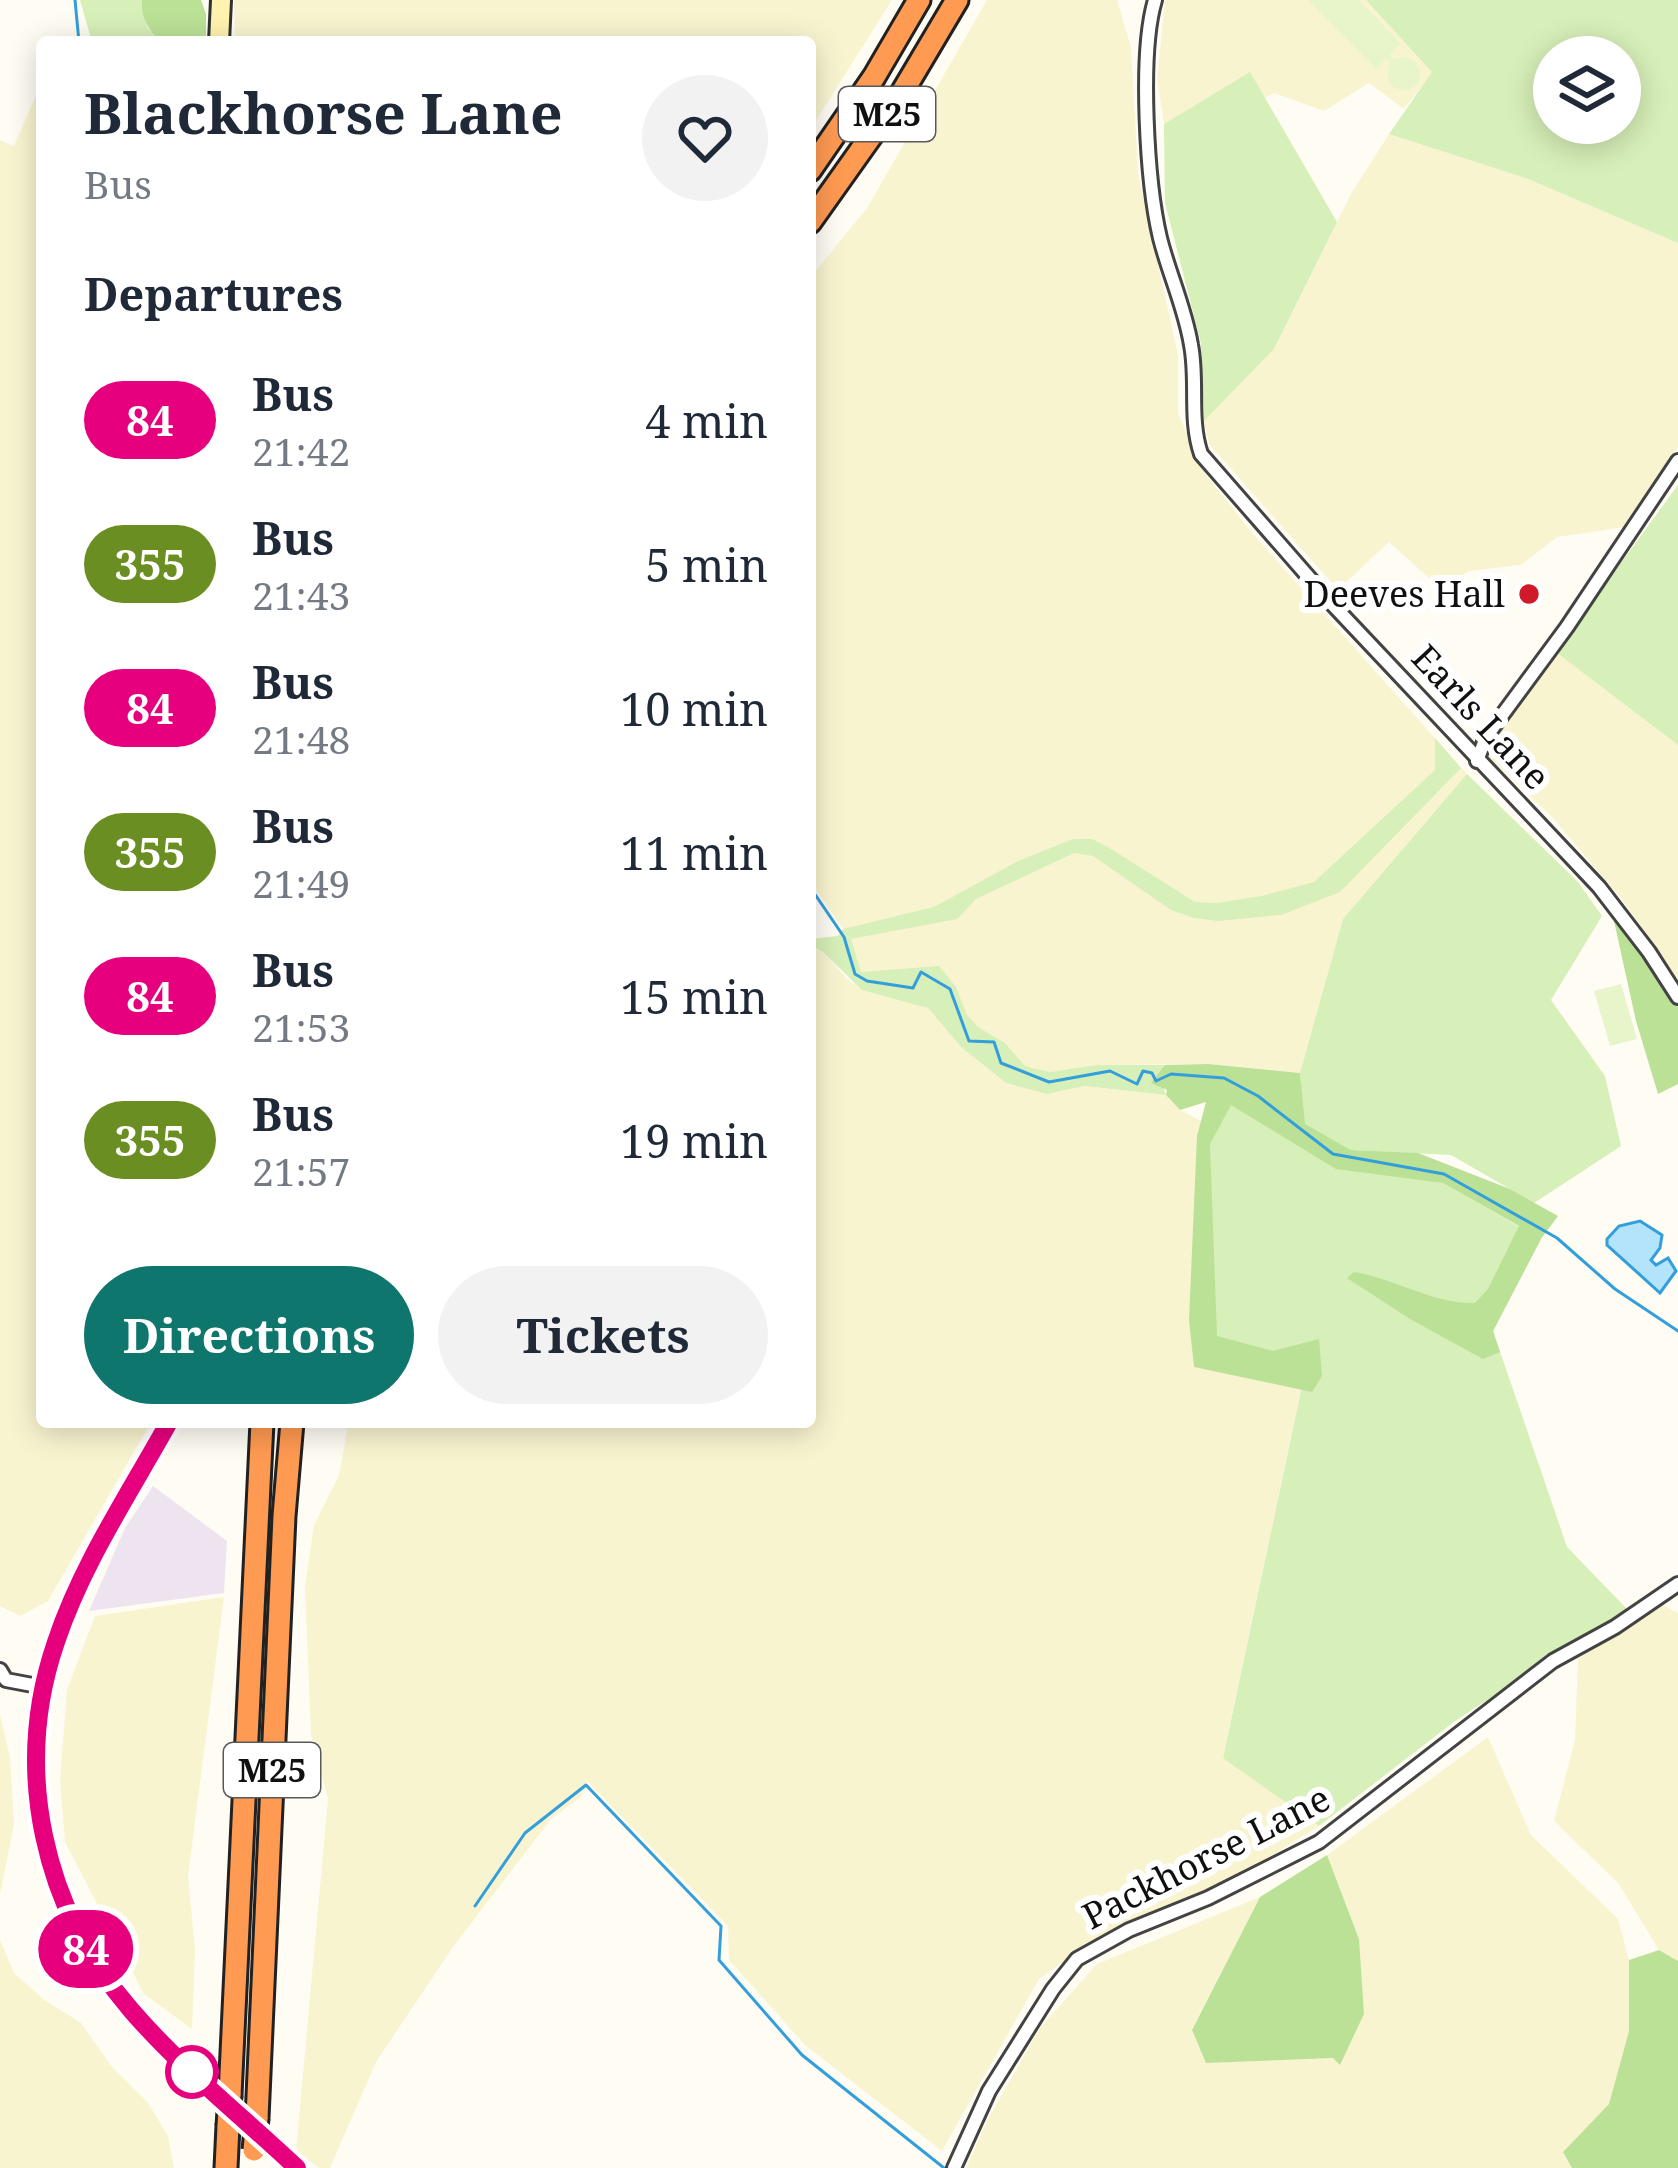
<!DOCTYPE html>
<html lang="en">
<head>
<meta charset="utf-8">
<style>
	body { margin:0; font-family:"Noto Serif",serif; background:#f2f2f3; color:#1f2937; height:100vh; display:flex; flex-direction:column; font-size:45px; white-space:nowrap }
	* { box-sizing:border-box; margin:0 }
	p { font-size:39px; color:#747a83 }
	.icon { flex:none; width:66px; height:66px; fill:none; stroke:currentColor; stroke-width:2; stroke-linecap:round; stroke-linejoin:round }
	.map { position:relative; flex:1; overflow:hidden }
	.panel { position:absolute; left:36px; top:36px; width:780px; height:1392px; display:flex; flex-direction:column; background:#fff; border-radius:12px; box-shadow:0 6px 30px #0003 }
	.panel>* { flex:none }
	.badge { padding:0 24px; border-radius:39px; font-size:42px; line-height:78px }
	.tools { position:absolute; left:1533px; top:36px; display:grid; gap:24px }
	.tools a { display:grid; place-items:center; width:108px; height:108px; border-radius:50%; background:#fff; box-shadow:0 6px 30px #0003; font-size:60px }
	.map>.badge { position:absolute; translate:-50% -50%; box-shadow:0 0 0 6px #fff }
	h2 { padding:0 48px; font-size:45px; line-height:108px }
	.round { display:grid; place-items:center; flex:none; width:126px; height:126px; border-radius:63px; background:#f2f2f3 }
	.overview { display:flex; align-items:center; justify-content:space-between; height:204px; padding:0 48px }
	h1 { font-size:57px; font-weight:700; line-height:90px }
	.primary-button { display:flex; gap:24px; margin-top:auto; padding:24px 48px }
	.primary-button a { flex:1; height:138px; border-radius:72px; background:#0f766e; color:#fff; font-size:48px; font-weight:700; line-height:138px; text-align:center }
	.primary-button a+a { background:#f2f2f3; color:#1f2937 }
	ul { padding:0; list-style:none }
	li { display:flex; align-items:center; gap:36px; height:144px; padding:0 48px }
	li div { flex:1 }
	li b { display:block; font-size:45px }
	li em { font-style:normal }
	li .badge { min-width:132px; font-weight:700; text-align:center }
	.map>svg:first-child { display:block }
</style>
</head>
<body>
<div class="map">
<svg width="1678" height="2168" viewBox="0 0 1678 2168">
	<rect width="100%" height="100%" fill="#fffcf4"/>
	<!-- industrial -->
	<path fill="#eee4ef" d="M153,1486L227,1541L224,1593L89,1611L125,1528Z"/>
	<!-- farmland -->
	<g fill="#f9f4d0">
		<path d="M234,0H892L810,130V42H235Z"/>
		<path d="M987,0H1117L1131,47L1138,173L1178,355V413L1203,471L1253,534L1467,774L1343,919L1300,1073L1208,1064L1096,1065L1050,1072L1025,1067L1005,1043L978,1027L966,1015L956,987L899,971L861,972L850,939L810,881V278L867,208Z"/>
		<path d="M1165,0H1366L1433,72L1404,109L1369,83L1324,111L1274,93L1263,99L1249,73L1164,124L1157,79Z"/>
		<path d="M42,82V1422H151L48,1601L20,1616L0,1606V140L14,146Z"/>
		<path d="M1389,134L1528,179L1678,243V447L1625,527L1557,537L1521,565L1469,571L1441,589L1389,542L1338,590L1209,444L1204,421L1274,349L1351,194Z"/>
		<path d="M1556,651L1678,745V980L1623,901L1553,818L1485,753Z"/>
		<path d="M810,945L823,952L851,983L928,1008L961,1047L1006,1083L1047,1094L1085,1086L1166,1095L1180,1110L1203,1122L1305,1371L1223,1757L1319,1826L1230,1881L1090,1943L1039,1979L942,2151L806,2046L729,1960L728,1926L587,1781L581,1797L551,1819L453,1947L376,2062L330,2168H319L296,2151L328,1799L311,1735L305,1586L314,1525L339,1475L347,1431L344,1422H810Z"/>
		<path d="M224,1597L188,1876L195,1950L192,2029L144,1994L65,1842L60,1780L67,1690L95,1616Z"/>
		<path d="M1659,1603L1678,1613V1961L1659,1950L1619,1884L1554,1821L1575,1740L1578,1659Z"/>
		<path d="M0,1715L10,1757L14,1824L0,1894Z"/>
		<path d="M1488,1737L1531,1835L1618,1919L1629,1960V2031L1609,2104L1563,2152L1572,2168H966L988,2119L1040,2028L1097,1964L1260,1897L1192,2029L1206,2063L1334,2058L1339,2064L1359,1939L1327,1855Z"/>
		<path d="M0,1940L14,1973L43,1999L81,2023L112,2067L148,2103L168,2136L174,2168H0Z"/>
	</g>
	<!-- green -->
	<g fill="#d7efb8" fill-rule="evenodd">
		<path d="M80,0H142L147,27L160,42H92Z"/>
		<path d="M1366,0H1678V243L1528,179L1389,134L1432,72ZM1554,57H1620V123H1554Z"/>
		<path d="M1250,72L1337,222L1274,349L1204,421L1201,343L1165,203L1164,124Z"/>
		<path d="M1678,485V745L1556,652Z"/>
		<path d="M1435,738L1461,768L1340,892L1281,915L1218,921L1194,918L1171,910L1093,856L1074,853L976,899L957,919L851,939L861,972L939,966L956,987L967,1015L978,1027L1005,1043L1025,1066L1050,1072L1096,1065H1165L1152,1083L1163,1087L1166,1095L1085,1086L1047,1094L1006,1083L961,1047L928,1008L862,990L823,952L810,945V939L838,936L843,929L934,907L1018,861L1073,839H1092L1108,847L1195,902L1216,903L1262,896L1314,882L1435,770Z"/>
		<path d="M1467,774L1578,882L1602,916L1551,1000L1605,1076L1621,1146L1534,1203L1451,1155L1351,1150L1304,1124L1300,1073L1343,919Z"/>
		<path d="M1216,1092L1332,1161L1443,1183L1541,1239L1493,1331L1567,1547L1627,1609L1455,1721L1319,1826L1223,1758L1305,1372L1202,1354L1203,1122Z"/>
	</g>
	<!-- forest -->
	<g fill="#bbe196">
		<path d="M142,0H201L206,14V42H160C148,29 141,18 142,0Z"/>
		<path d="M1614,921L1621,922L1678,1003V1084L1658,1094L1636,1021Z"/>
		<path d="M1208,1064L1300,1073L1305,1124L1351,1150L1418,1153L1510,1189L1558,1216L1541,1239L1493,1331L1500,1352L1483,1359L1410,1319L1347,1278L1354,1272C1396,1279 1433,1304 1475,1303L1488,1289L1519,1226L1443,1183L1336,1169L1231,1105L1210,1144L1217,1336L1273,1351L1319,1339L1322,1376L1312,1392L1194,1367L1189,1320L1197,1136L1206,1102L1180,1110L1166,1095L1167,1090L1151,1083L1165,1065Z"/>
		<path d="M1327,1855L1359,1939L1364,2014L1340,2065L1333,2058L1206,2063L1192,2030L1260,1897Z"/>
		<path d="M1659,1950L1678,1961V2168H1572L1563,2152L1609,2104L1629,2031V1960Z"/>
	</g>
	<!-- pitch -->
	<g fill="#e8f5cb">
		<path d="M1308,0H1359L1400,43L1390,55L1394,60L1404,57L1415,61L1420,70L1419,82L1409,91C1390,90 1384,81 1390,63L1386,59L1376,69Z"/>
		<path d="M1621,984L1637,1039L1610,1046L1594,991Z"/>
	</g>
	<!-- water -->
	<path fill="#b3e4fc" stroke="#329edb" stroke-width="3" d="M1640,1221L1662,1235L1660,1248L1651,1260L1656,1265L1668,1258L1676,1271L1660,1293L1607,1245V1239L1619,1226Z"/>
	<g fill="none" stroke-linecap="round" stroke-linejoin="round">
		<!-- stream -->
		<g stroke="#329edb" stroke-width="3">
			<path d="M75,0L79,42"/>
			<path d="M810,887L844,937L855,974L867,981L913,988L921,972L950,989L969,1041L994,1042L1001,1063L1049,1082L1110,1071L1137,1084L1143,1071L1152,1073L1156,1081L1171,1074L1224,1078L1258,1096L1333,1154L1444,1174L1557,1238L1615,1289L1678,1331"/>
			<path d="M475,1906L525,1833L586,1785L721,1926L719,1960L802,2055L944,2168"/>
		</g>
		<defs>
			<g id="minor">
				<path d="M1155,0C1139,54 1147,183 1160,238C1169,274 1185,308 1191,345C1198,381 1189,419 1201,454L1333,605L1599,887L1649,952L1678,997"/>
				<path d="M1477,761L1486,737L1567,627L1678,461"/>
				<path d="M0,1670L6,1680L43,1687"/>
				<path d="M954,2168L989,2091L1053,1989L1077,1959L1129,1930L1208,1898L1319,1842L1553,1661L1615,1627L1678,1584"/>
			</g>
			<g id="secondary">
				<path d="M219,42L221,0"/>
				<path d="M169,1422C134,1486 92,1548 65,1616C11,1752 35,1899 131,2010C181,2068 242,2115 297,2168"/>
			</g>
			<g id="motorway">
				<path d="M810,170L874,77L919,0"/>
				<path d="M810,222L903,91L957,0"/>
				<path d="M230,2095L262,1422"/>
				<path d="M257,2118L284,1516L292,1422"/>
				<path d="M226,2168L228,2126"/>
			</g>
		</defs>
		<!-- minor casing -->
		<use href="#minor" stroke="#434343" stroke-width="18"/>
		<!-- secondary casing -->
		<use href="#secondary" stroke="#323232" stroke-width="24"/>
		<!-- motorway casing -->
		<use href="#motorway" stroke="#212121" stroke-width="27"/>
		<!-- minor -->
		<use href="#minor" stroke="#fff" stroke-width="12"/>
		<!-- secondary -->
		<use href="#secondary" stroke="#fff3af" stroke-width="18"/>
		<!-- motorway -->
		<use href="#motorway" stroke="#ff9a52" stroke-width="21"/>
		<defs>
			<g id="motorway-bridge">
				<path d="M228,2126L230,2095"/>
				<path d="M254,2150L257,2118"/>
			</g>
		</defs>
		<!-- motorway-bridge casing -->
		<use href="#motorway-bridge" stroke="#212121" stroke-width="27" stroke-linecap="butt"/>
		<!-- motorway-bridge -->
		<use href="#motorway-bridge" stroke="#ff9a52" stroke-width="21"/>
	</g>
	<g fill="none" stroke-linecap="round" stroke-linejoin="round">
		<defs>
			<path id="line" d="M169,1422C129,1494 82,1564 56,1642C12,1770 43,1908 131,2010C181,2068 242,2116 297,2168"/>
		</defs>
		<!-- line casing -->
		<use href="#line" stroke="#fff" stroke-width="27"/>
		<!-- line -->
		<use href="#line" stroke="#e6007e" stroke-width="18"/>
	</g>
	<!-- markers -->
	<circle fill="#d01929" stroke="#fff" stroke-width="4.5" cx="1529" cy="594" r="12"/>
	<circle fill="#fff" stroke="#e6007e" stroke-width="6" cx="192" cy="2072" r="24"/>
	<g text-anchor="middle" stroke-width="12" stroke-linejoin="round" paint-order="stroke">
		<!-- shield labels -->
		<g fill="#fff" stroke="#585858" stroke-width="3">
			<rect x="839" y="87" width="96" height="54" rx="9"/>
			<rect x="224" y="1743" width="96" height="54" rx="9"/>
		</g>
		<g font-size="33" font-weight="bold" fill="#101010">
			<text x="887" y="126">M25</text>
			<text x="272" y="1782">M25</text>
		</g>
		<!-- poi labels -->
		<g font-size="36" fill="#101010" stroke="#fff" text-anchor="end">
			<text x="1505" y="607">Deeves Hall</text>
		</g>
		<!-- street labels -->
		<g font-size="36" fill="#101010" stroke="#fff">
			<text transform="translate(1481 717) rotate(47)" y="13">Earls Lane</text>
			<text transform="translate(1206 1857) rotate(-27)" y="13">Packhorse Lane</text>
		</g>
	</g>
</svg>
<div class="tools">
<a><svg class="icon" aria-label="layers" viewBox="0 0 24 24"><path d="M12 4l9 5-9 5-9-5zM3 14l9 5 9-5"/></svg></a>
</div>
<b class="badge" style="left:86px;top:1949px;background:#e6007e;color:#fff">84</b>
<section class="panel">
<div class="overview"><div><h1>Blackhorse Lane</h1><p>Bus</p></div><a class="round"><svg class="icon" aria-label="heart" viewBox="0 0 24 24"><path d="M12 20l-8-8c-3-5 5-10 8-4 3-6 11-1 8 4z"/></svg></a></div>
<h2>Departures</h2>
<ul>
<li><span class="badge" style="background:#e6007e;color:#fff">84</span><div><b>Bus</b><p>21:42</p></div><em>4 min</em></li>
<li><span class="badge" style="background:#6b8e23;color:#fff">355</span><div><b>Bus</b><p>21:43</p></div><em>5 min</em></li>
<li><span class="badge" style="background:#e6007e;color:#fff">84</span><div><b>Bus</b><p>21:48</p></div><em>10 min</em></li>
<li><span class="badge" style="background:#6b8e23;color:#fff">355</span><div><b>Bus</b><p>21:49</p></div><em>11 min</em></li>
<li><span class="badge" style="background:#e6007e;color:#fff">84</span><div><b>Bus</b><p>21:53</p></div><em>15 min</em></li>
<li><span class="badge" style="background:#6b8e23;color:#fff">355</span><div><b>Bus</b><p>21:57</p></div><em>19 min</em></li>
</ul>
<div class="primary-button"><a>Directions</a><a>Tickets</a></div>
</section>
</div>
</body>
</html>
